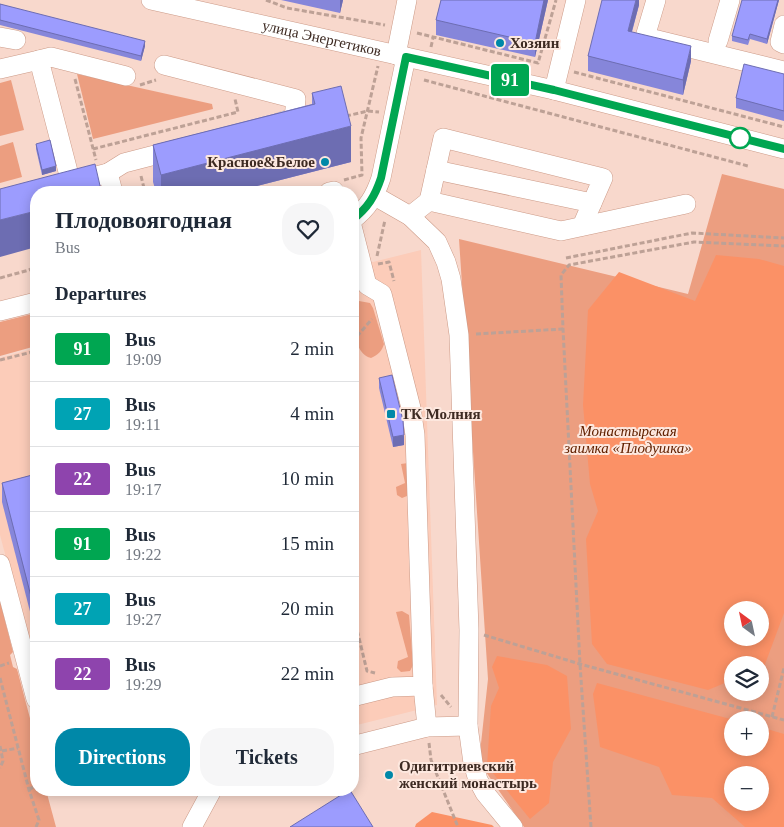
<!DOCTYPE html>
<html lang="en">
<head>
<meta charset="utf-8">
<style>
	body { margin:0; font-family:"Times New Roman",serif; background:#f6f6f7; color:#1f2937; height:100vh; display:flex; flex-direction:column; font-size:19px; white-space:nowrap }
	* { box-sizing:border-box; margin:0 }
	p { font-size:16px; color:#747a83 }
	.icon { flex:none; width:28px; height:28px; fill:none; stroke:currentColor; stroke-width:2; stroke-linecap:round; stroke-linejoin:round }
	.map { position:relative; flex:1; overflow:hidden }
	.side { position:absolute; left:30px; top:186px; width:329px; height:610px; display:flex; flex-direction:column; background:#fff; border-radius:20px; box-shadow:0 2px 12px #0003 }
	.side>* { flex:none }
	.badge { padding:0 10px; border-radius:4px; font-size:18px; line-height:32px }
	.needle { width:32px; rotate:327deg }
	.controls { position:absolute; left:724px; top:601px; display:grid; gap:10px }
	.controls a { display:grid; place-items:center; width:45px; height:45px; border-radius:50%; background:#fff; box-shadow:0 2px 12px #0003; font-size:25px }
	.map>.badge { position:absolute; translate:-50% -50%; box-shadow:0 0 0 2px #fff }
	h2 { padding:0 25px; font-size:19px; line-height:45px }
	.round { display:grid; place-items:center; flex:none; width:52px; height:52px; border-radius:20px; background:#f6f6f7 }
	.overview { display:flex; align-items:center; justify-content:space-between; height:85px; padding:0 25px }
	h1 { font-size:24px; font-weight:600; line-height:38px }
	.action { display:flex; gap:10px; margin-top:auto; padding:10px 25px }
	.action a { flex:1; height:58px; border-radius:20px; background:#0088a8; color:#fff; font-size:20px; font-weight:600; line-height:58px; text-align:center }
	.action a+a { background:#f6f6f7; color:#1f2937 }
	ul { padding:0; list-style:none }
	li { display:flex; align-items:center; gap:15px; height:65px; padding:0 25px; border-top:1px solid #e0e1e3 }
	li div { flex:1 }
	li b { display:block; font-size:19px }
	li em { font-style:normal }
	li .badge { min-width:55px; font-weight:700; text-align:center }
	.map>svg:first-child { display:block }
</style>
</head>
<body>
<div class="map">
<svg width="784" height="827" viewBox="0 0 784 827">
	<rect width="100%" height="100%" fill="#f8d8cc"/>
	<!-- built -->
	<g fill="#fcccb9">
		<path d="M421,250L437,705L353,726V267Z"/>
		<path d="M36,348V671L0,535V358Z"/>
	</g>
	<!-- green -->
	<g fill="#ec9e80" fill-rule="evenodd">
		<path d="M77,74L212,104L213,109L93,139Z"/>
		<path d="M11,80L24,130L0,136V83Z"/>
		<path d="M13,142L22,177L0,183V146Z"/>
		<path d="M722,174L784,189V827H524L479,762L488,679L459,239L688,294ZM732,610H760V638H732ZM732,665H760V692H732ZM732,720H760V748H732ZM732,775H760V802H732Z"/>
		<path d="M359,301L370,303L373,308L384,344C382,351 378,355 371,358C353,354 352,321 353,306Z"/>
		<path d="M36,313V346L0,356V322Z"/>
		<path d="M408,463L410,493L407,496L402,498L397,495L396,487L405,483L401,464Z"/>
		<path d="M0,601L13,652L10,655L13,667L17,669L36,741V790H46L56,827H0Z"/>
		<path d="M402,611L409,615L413,665L410,671L401,672L397,668L398,661L408,657L396,612Z"/>
	</g>
	<!-- forest -->
	<g fill="#fb9166" fill-rule="evenodd">
		<path d="M716,255L759,259L784,266V613L764,667L760,669V665H732V680L708,690L607,664L592,644L586,539L598,511L590,484L583,405L588,310L619,272L695,301ZM732,610H760V638H732Z"/>
		<path d="M497,656L547,665L567,676L571,729L553,762L549,803L530,819L487,766L491,706L499,688L492,667Z"/>
		<path d="M597,683L734,720L732,748H760V727L784,734V827H745L712,798L672,795L659,767L600,747L593,694ZM732,775H760V802H732Z"/>
		<path d="M432,812L492,825L494,827H415L416,824Z"/>
	</g>
	<g fill="none" stroke-linecap="round" stroke-linejoin="round">
		<defs>
			<g id="minor">
				<path id="s1" d="M151,0L554,90L784,149"/>
				<path d="M656,0L645,37L784,71"/>
				<path d="M784,25L780,42L784,44"/>
				<path d="M0,37L16,40"/>
				<path d="M718,41L730,0"/>
				<path d="M396,55L407,0"/>
				<path d="M164,65L296,99L294,118L280,122"/>
				<path d="M0,69L39,60"/>
				<path d="M554,90L576,0"/>
				<path d="M436,170L592,203"/>
				<path d="M108,173L113,192"/>
				<path d="M74,182L108,173L124,163L178,149"/>
				<path d="M71,183L39,60L51,57L126,76"/>
				<path d="M329,192L334,191"/>
				<path d="M375,196L410,216L437,242L446,262L451,279L459,335L469,630L468,726L473,763L478,780L485,793L513,827"/>
				<path d="M429,201L443,138L603,178L582,226"/>
				<path d="M410,216L429,201L561,231L686,204"/>
				<path d="M352,220C368,208 375,196 381,178L406,57"/>
				<path d="M352,226L367,285L382,294L411,408L415,435L423,686L392,687L352,697"/>
				<path d="M0,311L36,302"/>
				<path d="M0,564L36,699"/>
				<path d="M423,686L427,727"/>
				<path d="M352,746L427,727L468,726"/>
				<path d="M192,827L212,790"/>
			</g>
		</defs>
		<!-- minor casing -->
		<use href="#minor" stroke="#cc9a87" stroke-width="20"/>
		<!-- path -->
		<g stroke="#bda196" stroke-width="3" stroke-dasharray="5 2.5" stroke-linecap="butt">
			<path d="M266,0L287,8L385,25"/>
			<path d="M417,33L538,63L556,0"/>
			<path d="M431,47L433,38"/>
			<path d="M574,72L784,127"/>
			<path d="M75,79L96,160"/>
			<path d="M424,80L748,166"/>
			<path d="M140,85L156,80"/>
			<path d="M346,116L368,111L379,112"/>
			<path d="M93,149L238,112L235,99"/>
			<path d="M141,176L145,192"/>
			<path d="M344,180L362,175L361,138L378,66"/>
			<path d="M295,192L314,188"/>
			<path d="M377,256L385,220"/>
			<path d="M566,258L692,233L784,238"/>
			<path d="M378,264L389,262L394,281"/>
			<path d="M0,278L29,270L36,266"/>
			<path d="M476,334L563,329"/>
			<path d="M352,342L372,319"/>
			<path d="M0,360L36,351"/>
			<path d="M352,609L367,671L375,673"/>
			<path d="M484,635L580,664L784,720"/>
			<path d="M0,666L9,663"/>
			<path d="M0,678L29,790L39,820L36,827"/>
			<path d="M441,695L451,707"/>
			<path d="M772,717L784,668"/>
			<path d="M429,743L431,760L458,827"/>
			<path d="M0,746L3,761L0,768"/>
			<path d="M2,751L18,748"/>
			<path d="M29,790L36,785"/>
			<path d="M591,827L580,664L563,329L561,275L569,265L694,242L784,246"/>
		</g>
		<!-- minor -->
		<use href="#minor" stroke="#fff" stroke-width="19"/>
	</g>
	<!-- wall -->
	<g fill="#8686da">
		<path d="M281,0H343L340,13Z"/>
		<path d="M441,0H548L535,57L436,35V20Z"/>
		<path d="M639,0V5L632,32L691,61L683,95L588,71V56Z"/>
		<path d="M779,0L767,44L750,39L748,45L732,41V36Z"/>
		<path d="M0,4L145,46L141,61L0,25Z"/>
		<path d="M784,74V121L736,108V98Z"/>
		<path d="M312,93L351,162L233,192H156L153,182V145L312,104Z"/>
		<path d="M36,144L56,171L42,175L36,149Z"/>
		<path d="M379,378L404,445L393,447L379,388Z"/>
		<path d="M36,474V635L2,502V483Z"/>
	</g>
	<!-- shaded-wall -->
	<g fill="#6d6db2">
		<path d="M340,0H343L340,13Z"/>
		<path d="M544,0H548L535,57V43Z"/>
		<path d="M636,0H639V5L628,45V31Z"/>
		<path d="M778,0H779L767,44V39Z"/>
		<path d="M145,41V46L141,61V56Z"/>
		<path d="M691,46V61L683,95V80Z"/>
		<path d="M351,126V162L233,192H161V175Z"/>
		<path d="M56,166V171L42,175V170Z"/>
		<path d="M101,190V192H94Z"/>
		<path d="M36,211V247L0,257V220Z"/>
		<path d="M404,435V445L393,447V437Z"/>
		<path d="M356,632V652L352,653V634Z"/>
	</g>
	<!-- building -->
	<g fill="#9c9cfe" stroke="#6d6db2">
		<path d="M441,0H544L535,43L436,20Z"/>
		<path d="M602,0H636L628,31L691,46L683,80L588,56Z"/>
		<path d="M742,0H778L767,39L750,34L748,40L732,36Z"/>
		<path d="M0,4L145,41L141,56L0,20Z"/>
		<path d="M744,64L784,74V111L736,98Z"/>
		<path d="M341,86L351,126L161,175L153,145L315,104L312,93Z"/>
		<path d="M50,140L56,166L42,170L36,144Z"/>
		<path d="M95,164L101,190L94,192H95H36V211L0,220V189Z"/>
		<path d="M392,375L403,421L404,435L393,437L379,378Z"/>
		<path d="M36,474V616L2,483Z"/>
		<path d="M352,617L356,632L352,634Z"/>
		<path d="M349,790H350L373,827H290Z"/>
	</g>
	<g fill="none" stroke-linecap="round" stroke-linejoin="round">
		<defs>
			<path id="line" d="M352,220C368,208 375,196 381,178L406,57L554,90L784,149"/>
		</defs>
		<!-- line casing -->
		<use href="#line" stroke="#fff" stroke-width="11"/>
		<!-- line -->
		<use href="#line" stroke="#00a651" stroke-width="8"/>
	</g>
	<!-- markers -->
	<g fill="#0088a8" stroke="#fde8df" stroke-width="2">
		<circle cx="500" cy="43" r="5"/>
		<circle cx="325" cy="162" r="5"/>
		<rect x="386" y="409" width="10" height="10" rx="2.5"/>
		<circle cx="389" cy="775" r="5"/>
	</g>
	<circle fill="#fff" stroke="#00a651" stroke-width="2.5" cx="740" cy="138" r="10"/>
	<g text-anchor="middle" stroke-width="4" stroke-linejoin="round" paint-order="stroke">
		<!-- street labels -->
		<g font-size="15" fill="#3d2a22" stroke="#fde8df">
			<text dy="5" stroke="none"><textPath href="#s1" startOffset="175">улица Энергетиков</textPath></text>
		</g>
		<!-- poi labels -->
		<g font-size="15" font-weight="bold" fill="#3d2a22" stroke="#fde8df" text-anchor="start">
			<text x="510" y="48">Хозяин</text>
			<text x="315" y="167" text-anchor="end">Красное&amp;Белое</text>
			<text x="401" y="419">ТК Молния</text>
			<text x="399" y="771">Одигитриевский<tspan x="399" dy="17">женский монастырь</tspan></text>
		</g>
		<!-- park labels -->
		<g font-size="15" font-style="italic" fill="#622100" stroke="#fde8df">
			<text x="628" y="436">Монастырская<tspan x="628" dy="17">заимка «Плодушка»</tspan></text>
		</g>
	</g>
</svg>
<div class="controls">
<a><svg class="needle" viewBox="-14 -14 28 28"><path d="M0-13l5 13h-10z" fill="#e53935"/><path d="M0 13l5-13h-10z" fill="#747a83"/></svg></a>
<a><svg class="icon" aria-label="layers" viewBox="0 0 24 24"><path d="M12 4l9 5-9 5-9-5zM3 14l9 5 9-5"/></svg></a>
<a>+</a>
<a>−</a>
</div>
<b class="badge" style="left:510px;top:80px;background:#00a651;color:#fff">91</b>
<section class="side">
<div class="overview"><div><h1>Плодовоягодная</h1><p>Bus</p></div><a class="round"><svg class="icon" aria-label="heart" viewBox="0 0 24 24"><path d="M12 20l-8-8c-3-5 5-10 8-4 3-6 11-1 8 4z"/></svg></a></div>
<h2>Departures</h2>
<ul>
<li><span class="badge" style="background:#00a651;color:#fff">91</span><div><b>Bus</b><p>19:09</p></div><em>2 min</em></li>
<li><span class="badge" style="background:#00a3b4;color:#fff">27</span><div><b>Bus</b><p>19:11</p></div><em>4 min</em></li>
<li><span class="badge" style="background:#8e44ad;color:#fff">22</span><div><b>Bus</b><p>19:17</p></div><em>10 min</em></li>
<li><span class="badge" style="background:#00a651;color:#fff">91</span><div><b>Bus</b><p>19:22</p></div><em>15 min</em></li>
<li><span class="badge" style="background:#00a3b4;color:#fff">27</span><div><b>Bus</b><p>19:27</p></div><em>20 min</em></li>
<li><span class="badge" style="background:#8e44ad;color:#fff">22</span><div><b>Bus</b><p>19:29</p></div><em>22 min</em></li>
</ul>
<div class="action"><a>Directions</a><a>Tickets</a></div>
</section>
</div>
</body>
</html>
